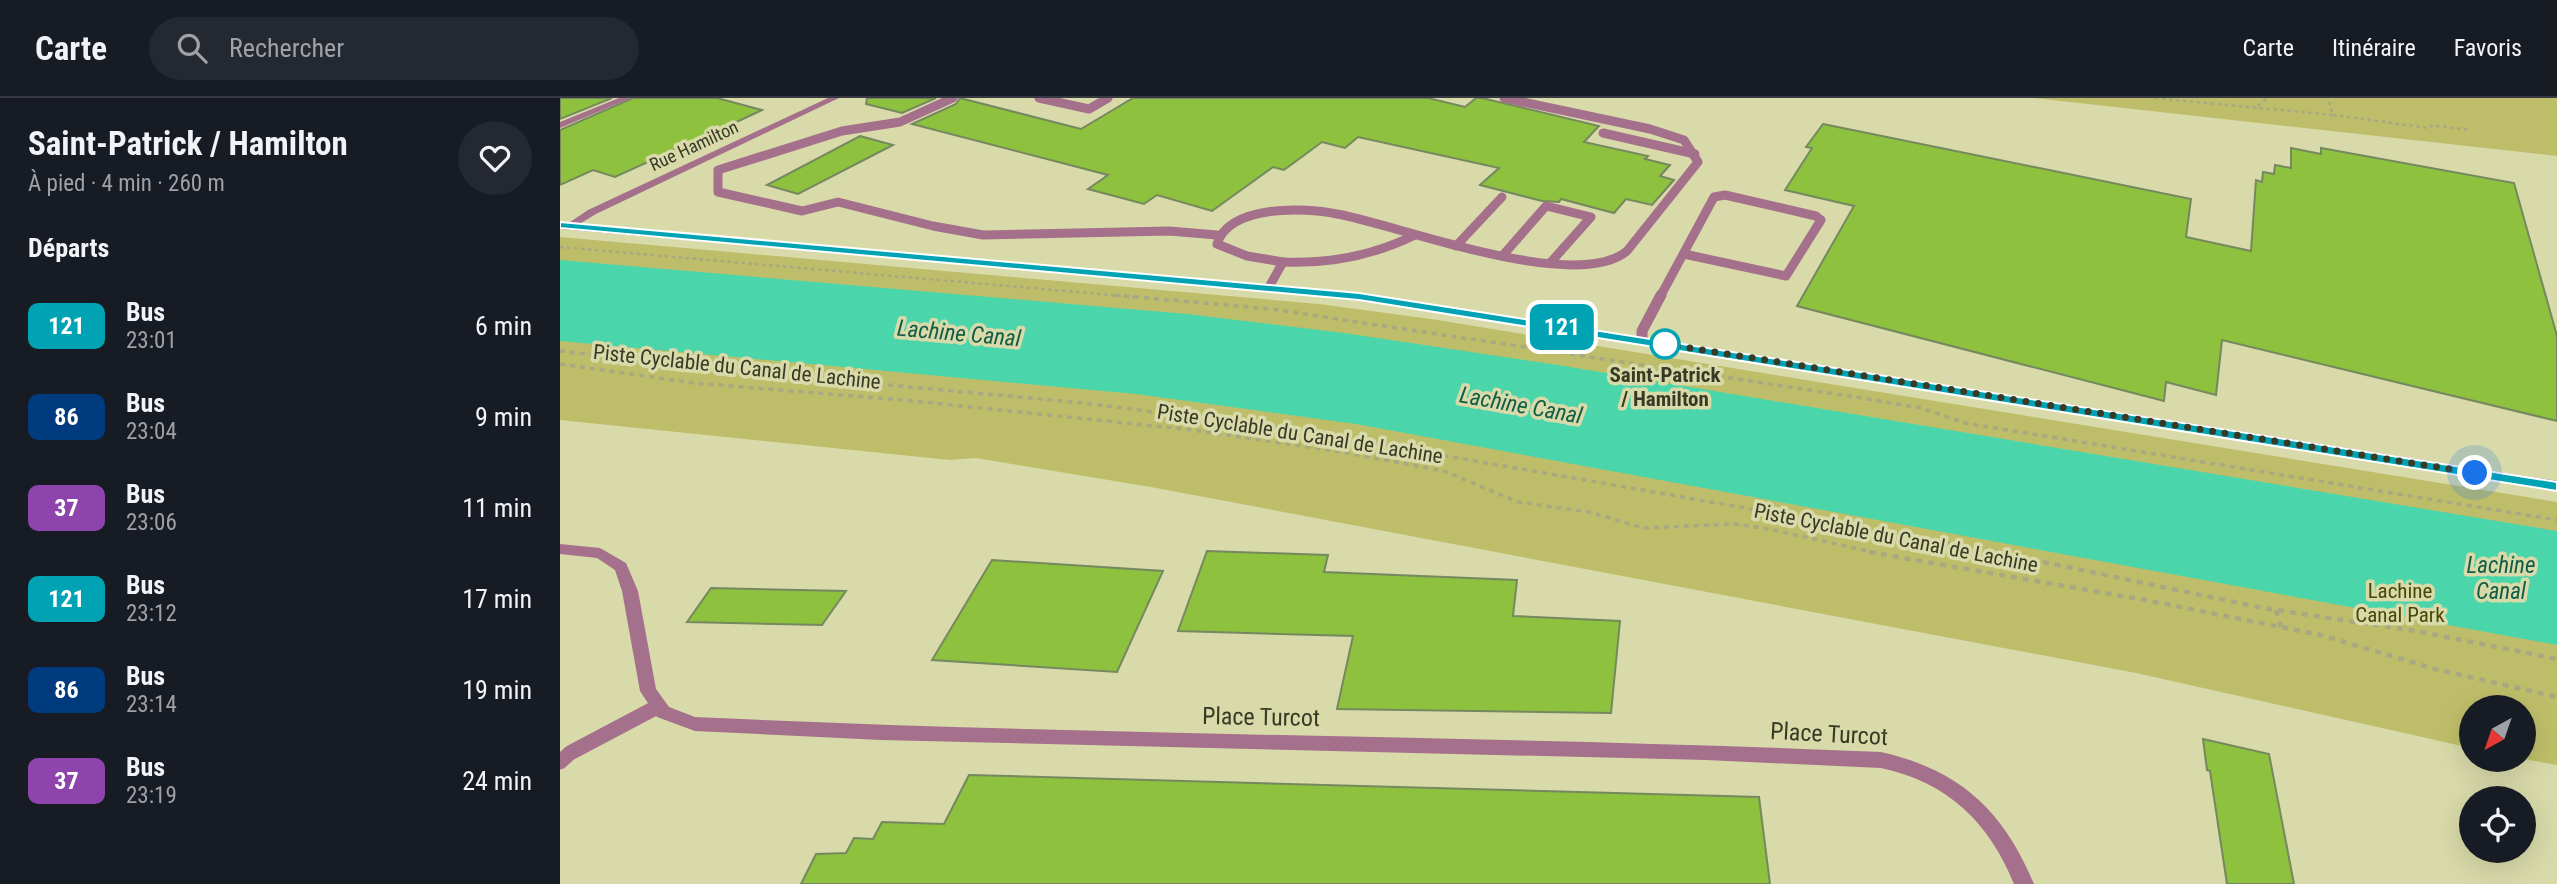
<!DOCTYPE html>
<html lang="fr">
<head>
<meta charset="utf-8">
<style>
	body { margin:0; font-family:"Roboto Condensed",sans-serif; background:#242831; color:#f1f3f6; height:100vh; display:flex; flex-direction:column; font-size:26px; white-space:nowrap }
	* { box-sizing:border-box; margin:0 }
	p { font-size:23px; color:#9ea1a6 }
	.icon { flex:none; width:38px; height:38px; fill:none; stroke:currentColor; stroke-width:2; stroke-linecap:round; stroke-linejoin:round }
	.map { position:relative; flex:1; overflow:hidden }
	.panel { display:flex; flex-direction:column; background:#171b24; width:560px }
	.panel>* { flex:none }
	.badge { padding:0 14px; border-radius:10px; font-size:24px; line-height:46px }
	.needle { width:46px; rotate:220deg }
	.tools { position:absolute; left:1899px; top:597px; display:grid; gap:14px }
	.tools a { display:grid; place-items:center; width:77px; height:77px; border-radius:50%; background:#171b24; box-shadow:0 7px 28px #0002; font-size:35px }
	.you { position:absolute; width:35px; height:35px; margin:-18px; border:5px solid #fff; border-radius:50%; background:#1a73e8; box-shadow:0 0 0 10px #1a73e833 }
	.map>.badge { position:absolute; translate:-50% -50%; box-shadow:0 0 0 4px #fff }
	h2 { padding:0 28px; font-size:26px; line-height:63px }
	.round { display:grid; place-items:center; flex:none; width:74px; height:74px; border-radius:37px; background:#242831 }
	.headline { display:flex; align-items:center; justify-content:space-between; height:119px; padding:0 28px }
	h1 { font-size:33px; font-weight:700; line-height:52px }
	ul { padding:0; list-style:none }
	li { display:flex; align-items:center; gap:21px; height:91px; padding:0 28px }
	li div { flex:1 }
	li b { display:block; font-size:26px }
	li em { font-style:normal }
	li .badge { min-width:77px; font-weight:700; text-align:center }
	header { display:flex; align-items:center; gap:42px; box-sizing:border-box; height:98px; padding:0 35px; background:#171b24; border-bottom:2px solid #363941 }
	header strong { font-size:33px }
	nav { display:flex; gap:38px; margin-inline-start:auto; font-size:24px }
	.search { width:490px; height:63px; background:#242831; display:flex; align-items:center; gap:18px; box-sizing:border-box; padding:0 24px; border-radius:38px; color:#9ea1a6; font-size:26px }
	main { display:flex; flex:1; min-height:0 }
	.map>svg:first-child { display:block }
</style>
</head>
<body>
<header>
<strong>Carte</strong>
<div class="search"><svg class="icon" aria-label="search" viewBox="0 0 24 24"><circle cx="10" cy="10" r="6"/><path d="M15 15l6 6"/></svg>Rechercher</div>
<nav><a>Carte</a><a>Itinéraire</a><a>Favoris</a></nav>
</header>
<main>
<section class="panel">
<div class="headline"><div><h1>Saint-Patrick / Hamilton</h1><p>À pied · 4 min · 260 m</p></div><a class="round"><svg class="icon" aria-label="heart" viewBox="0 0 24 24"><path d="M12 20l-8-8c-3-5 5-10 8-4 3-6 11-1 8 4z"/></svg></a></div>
<h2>Départs</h2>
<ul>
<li><span class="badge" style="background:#00a3b4;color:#fff">121</span><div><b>Bus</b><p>23:01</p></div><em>6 min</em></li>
<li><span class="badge" style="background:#003b80;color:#fff">86</span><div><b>Bus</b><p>23:04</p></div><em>9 min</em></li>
<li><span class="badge" style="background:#8e44ad;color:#fff">37</span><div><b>Bus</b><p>23:06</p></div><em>11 min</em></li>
<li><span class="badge" style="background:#00a3b4;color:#fff">121</span><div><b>Bus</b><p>23:12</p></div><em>17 min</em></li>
<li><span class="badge" style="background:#003b80;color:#fff">86</span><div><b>Bus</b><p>23:14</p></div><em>19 min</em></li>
<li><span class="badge" style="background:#8e44ad;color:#fff">37</span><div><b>Bus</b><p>23:19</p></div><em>24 min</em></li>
</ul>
</section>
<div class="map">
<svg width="1997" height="786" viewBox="0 0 1997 786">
	<rect width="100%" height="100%" fill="#d9daa9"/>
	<!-- green -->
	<g fill="#bebe6a">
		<path d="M1474,0H1997V58Z"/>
		<path d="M0,139L759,206L871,221L1997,404V667L1964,661V609H1911V650L1576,575L591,389L415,360L390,362L0,322Z"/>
	</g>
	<!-- water -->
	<path fill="#4bd5aa" d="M0,162L627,216L784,235L998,267L1997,433V547L796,326L576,296L0,243Z"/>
	<!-- building -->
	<g fill="#8dc13e" stroke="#75885f" stroke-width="2">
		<path d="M0,0H52L0,21Z"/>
		<path d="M73,0H157L202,12L168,28L170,29L154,36L160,38L132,51L123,48L55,79L33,72L0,87V32Z"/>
		<path d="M307,0H376L342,15L306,6Z"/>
		<path d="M400,0L521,31L573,0H868L905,9L916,0H922L1039,28L1024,44L1088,58L1085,61L1110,67L1100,78L1114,82L1092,107L1066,101L1054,115L1001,101L999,104L982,103L920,87L939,70L798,39L785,50L762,44L724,72L713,69L652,113L597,97L584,106L528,91L548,77L352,26L396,6Z"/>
		<path d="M1263,26L1631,101L1626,139L1691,153L1696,82L1702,84L1703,74L1714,76L1715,67L1731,70V50L1761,56V50L1954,85L1997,238V323L1662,242L1656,297L1606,284L1604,303L1237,208L1294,108L1225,92L1252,50L1246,49Z"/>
		<path d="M300,38L333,47L238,96L207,87Z"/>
		<path d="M647,453L768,457L764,474L957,482L953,518L1060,523L1051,615L777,611L793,538L618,533Z"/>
		<path d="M432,462L603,473L557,574L372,562Z"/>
		<path d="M151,490L286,493L262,527L127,524Z"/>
		<path d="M1643,641L1709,656L1734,786H1667L1650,673L1647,672Z"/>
		<path d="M409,677L1199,699L1210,786H241L256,756L286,755L294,740L313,741L322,724L384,726Z"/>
	</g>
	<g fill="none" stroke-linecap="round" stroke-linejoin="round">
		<!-- path-far2 -->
		<g stroke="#a8a981" stroke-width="2.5" stroke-dasharray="3.5 3.5" stroke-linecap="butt">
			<path d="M1595,0L1773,17L1768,0"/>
			<path d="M1698,8L1707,0"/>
			<path d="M1773,17L1869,30L1873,27L1910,32"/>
			<path d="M0,149L574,199"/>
		</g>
		<!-- path-far1 -->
		<g stroke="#a8a981" stroke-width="3.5" stroke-dasharray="5 5" stroke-linecap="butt">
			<path d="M554,197L711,211L1289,298L1361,310L1405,325L1997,422"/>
			<path d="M0,253L165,272L524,305L743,333L1444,455"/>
			<path d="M0,266L134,285L343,302L633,332L782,354L884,373L958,404L1029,414L1084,430L1174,426L1209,431L1317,455"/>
		</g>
		<!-- path -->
		<g stroke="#a8a981" stroke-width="4.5" stroke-dasharray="6 6" stroke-linecap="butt">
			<path d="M1309,454L1585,502L1761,537L1875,571L1997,599"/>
			<path d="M1436,454L1703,510L1856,533L1997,561"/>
			<path d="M1716,512L1721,529"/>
		</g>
		<!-- service-far2 -->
		<g stroke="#a5708b" stroke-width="9">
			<path d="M393,0L340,24L282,33L158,72V94L242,113L278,104L373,128L423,137L609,133L657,137"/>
			<path d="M479,0L529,11L548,0"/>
			<path d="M1043,35L1135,56"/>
			<path d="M896,148L942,99"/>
			<path d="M944,156L986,108L1031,119L991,164"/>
			<path d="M723,164C769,166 811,158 853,138"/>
			<path d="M709,189L723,164L687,158L657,146C669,107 743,109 777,116C839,127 1015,196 1067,153L1138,64L1124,42L1090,31L944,0"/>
			<path d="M1100,199L1154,99L1165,97L1256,118L1261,122L1226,178L1124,156"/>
		</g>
		<!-- service-far1 -->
		<path stroke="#a5708b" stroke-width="11" d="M1082,242V233L1101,197"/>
		<!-- service -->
		<path stroke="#a5708b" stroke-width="15" d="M0,664L10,655L97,609"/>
		<!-- minor -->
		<g fill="#a5708b" fill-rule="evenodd">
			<path d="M59,0H71L0,30V24Z"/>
			<path d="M268,0H279L36,116L13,130H5L4,128L28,112Z"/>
			<path d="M0,446L40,450L66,465L78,493L96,591L109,609L135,619C530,638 926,637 1321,654C1400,672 1443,712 1474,786H1454C1429,724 1387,684 1321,670L1146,662L321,642L135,633L97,619L80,593L62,493L55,472L37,460L0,456Z"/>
		</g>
		<!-- secondary -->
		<path fill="#893d66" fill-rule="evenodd" d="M0,125L799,195L1997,383V393L799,201L0,131Z"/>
	</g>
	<!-- line -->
	<path fill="#00a3b4" stroke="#fff" stroke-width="2" d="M0,124L799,195L1997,384V393L799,202L0,130Z"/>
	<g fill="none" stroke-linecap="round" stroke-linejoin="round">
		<!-- walk -->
		<path stroke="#393a26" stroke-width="7" stroke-dasharray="0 12.6" d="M1105,246L1915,375"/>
	</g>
	<!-- markers -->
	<circle fill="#fff" stroke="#00a3b4" stroke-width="3.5" cx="1105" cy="246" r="14"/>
	<g text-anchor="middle" stroke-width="7" stroke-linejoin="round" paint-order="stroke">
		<!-- far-street labels -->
		<g font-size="18" fill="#393a26" stroke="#d9daa9">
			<text transform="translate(134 48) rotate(-25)" y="6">Rue Hamilton</text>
		</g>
		<!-- street labels -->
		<g font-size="21" fill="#393a26" stroke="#d9daa9">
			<text transform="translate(177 269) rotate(6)" y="7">Piste Cyclable du Canal de Lachine</text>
			<text transform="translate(740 336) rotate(9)" y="7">Piste Cyclable du Canal de Lachine</text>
			<text transform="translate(1336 440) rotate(11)" y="7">Piste Cyclable du Canal de Lachine</text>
		</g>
		<!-- stop labels -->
		<g font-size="21" font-weight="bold" fill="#393a26" stroke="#d9daa9">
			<text x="1105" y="284">Saint-Patrick<tspan x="1105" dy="24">/ Hamilton</tspan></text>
		</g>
		<!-- park labels -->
		<g font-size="21" fill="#484707" stroke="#d9daa9">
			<text x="1840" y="500">Lachine<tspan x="1840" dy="24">Canal Park</tspan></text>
		</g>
		<!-- water labels -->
		<g font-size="23" font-style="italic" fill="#115d47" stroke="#d9daa9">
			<text transform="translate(399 235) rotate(5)" y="8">Lachine Canal</text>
			<text transform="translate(961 307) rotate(10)" y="8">Lachine Canal</text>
			<text x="1941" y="475">Lachine<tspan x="1941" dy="26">Canal</tspan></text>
		</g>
		<!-- near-street labels -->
		<g font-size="24" fill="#393a26" stroke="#d9daa9">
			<text transform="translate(701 619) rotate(1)" y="8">Place Turcot</text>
			<text transform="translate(1269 636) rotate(3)" y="8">Place Turcot</text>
		</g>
	</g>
</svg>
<div class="tools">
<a><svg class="needle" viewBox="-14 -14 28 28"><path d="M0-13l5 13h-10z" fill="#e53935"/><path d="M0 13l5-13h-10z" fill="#9ea1a6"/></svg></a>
<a><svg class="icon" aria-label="locate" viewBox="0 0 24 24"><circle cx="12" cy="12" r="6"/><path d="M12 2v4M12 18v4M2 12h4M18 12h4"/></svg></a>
</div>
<div class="you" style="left:1915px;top:375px"></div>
<b class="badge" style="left:1002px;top:229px;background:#00a3b4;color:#fff">121</b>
</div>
</main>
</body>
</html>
